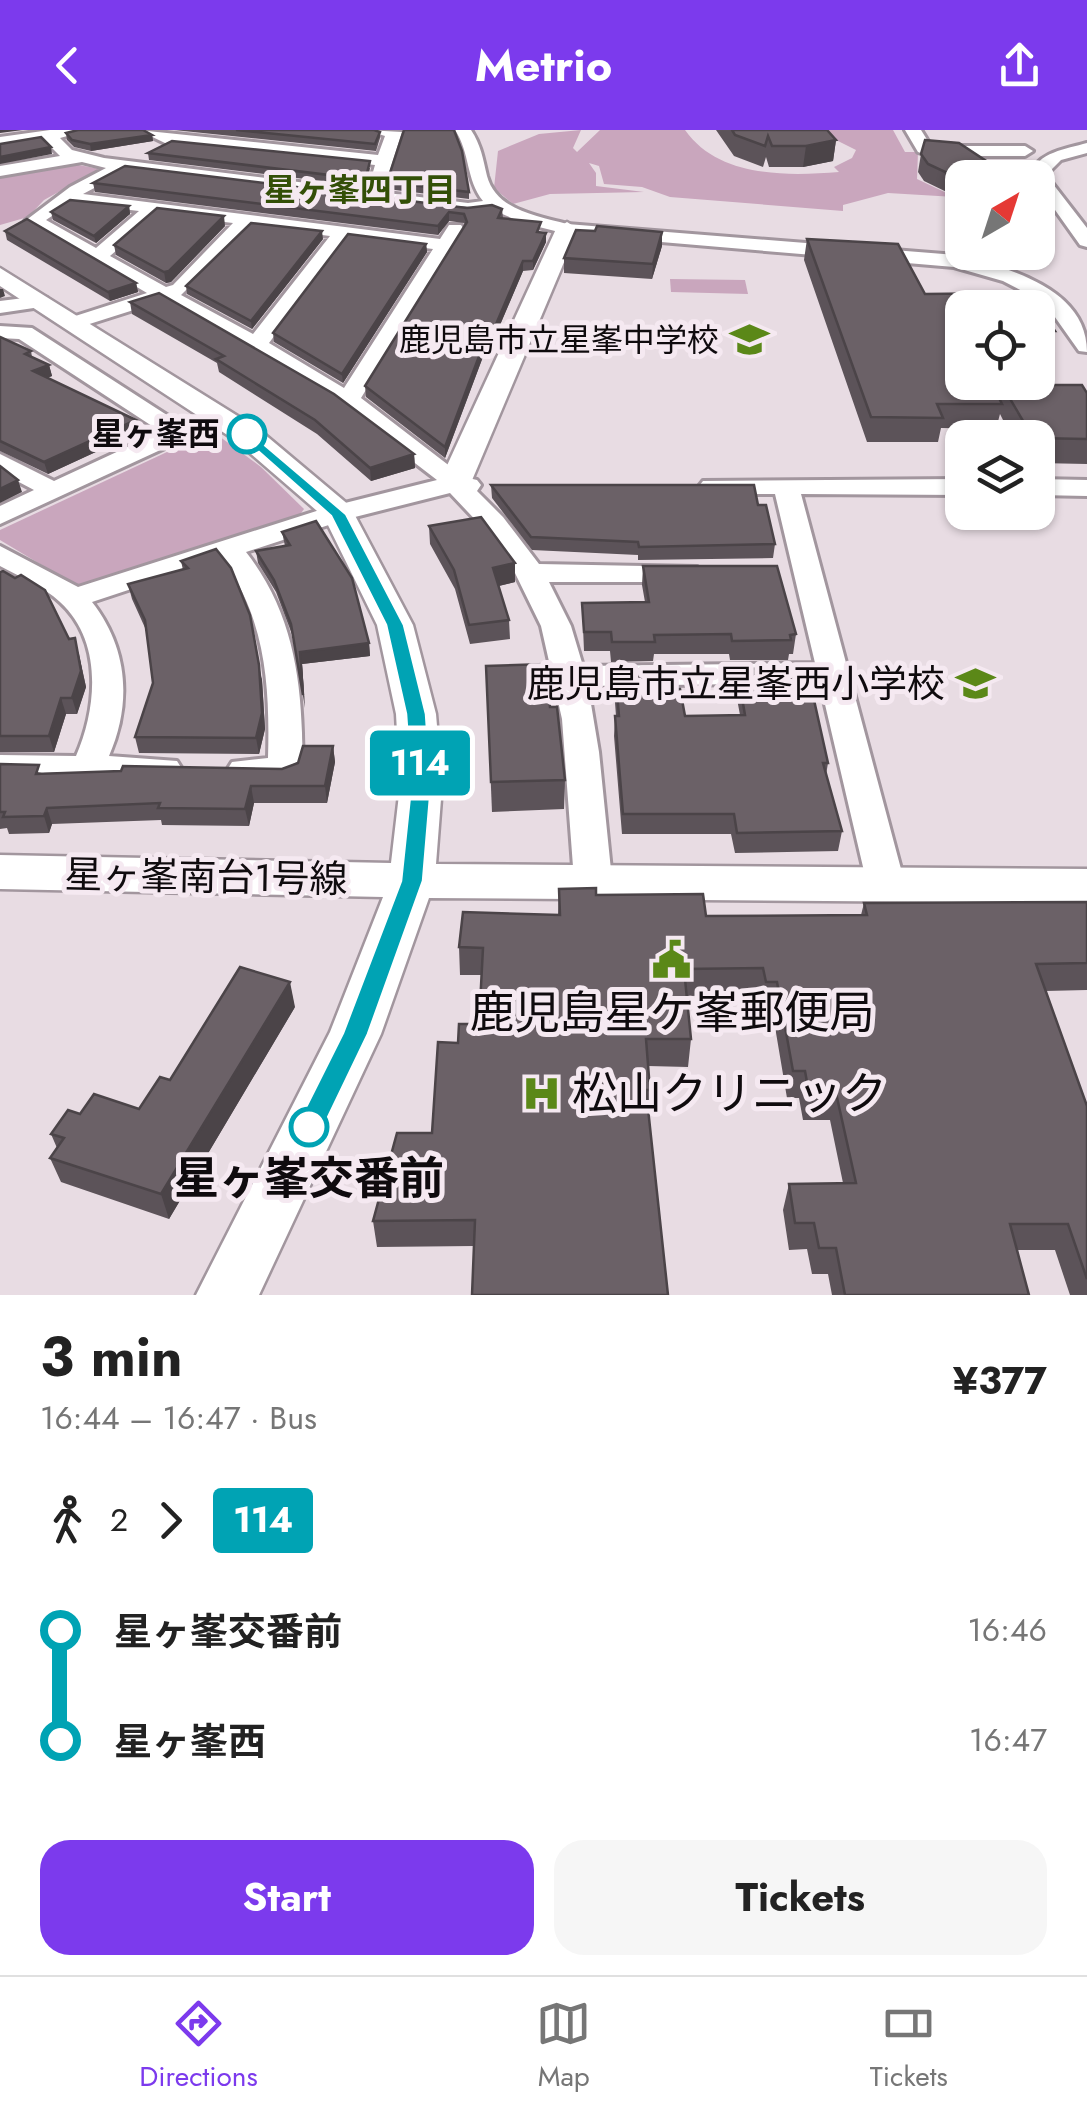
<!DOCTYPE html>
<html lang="en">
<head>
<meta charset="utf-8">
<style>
	body { margin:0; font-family:Jost,"Noto Sans JP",sans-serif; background:#f6f6f6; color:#222; height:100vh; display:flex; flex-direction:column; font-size:38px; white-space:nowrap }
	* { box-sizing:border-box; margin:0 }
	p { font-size:32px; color:#767676 }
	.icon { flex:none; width:55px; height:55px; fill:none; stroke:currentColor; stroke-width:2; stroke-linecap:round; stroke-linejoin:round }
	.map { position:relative; height:1165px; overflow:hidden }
	.panel { display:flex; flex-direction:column; background:#fff; flex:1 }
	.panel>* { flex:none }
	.badge { padding:0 20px; border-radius:8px; font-size:35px; line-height:65px }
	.needle { width:65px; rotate:39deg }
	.buttons { position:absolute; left:945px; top:30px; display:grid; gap:20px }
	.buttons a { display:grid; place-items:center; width:110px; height:110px; border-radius:20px; background:#fff; box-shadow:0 2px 8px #0004; font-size:50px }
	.map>.badge { position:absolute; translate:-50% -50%; box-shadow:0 0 0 5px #fff }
	.legs { display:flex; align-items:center; gap:15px; height:110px; padding:0 40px; font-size:32px }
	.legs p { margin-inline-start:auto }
	.head { display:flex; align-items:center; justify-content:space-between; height:170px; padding:0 40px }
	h1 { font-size:55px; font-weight:700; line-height:75px }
	.action { display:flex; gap:20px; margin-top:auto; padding:20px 40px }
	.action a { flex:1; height:115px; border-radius:30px; background:#7c3aed; color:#fff; font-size:40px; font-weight:700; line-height:115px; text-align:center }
	.action a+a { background:#f6f6f6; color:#222 }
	ul { padding:0 40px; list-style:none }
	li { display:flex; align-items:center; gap:35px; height:110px; font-size:38px }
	li i { display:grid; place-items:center; width:15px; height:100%; margin:0 12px; background:currentColor }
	li i::after { content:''; width:25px; height:25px; margin:-12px; border:8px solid; border-radius:50%; background:#fff }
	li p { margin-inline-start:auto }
	li:first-child i { background:linear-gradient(#0000 50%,currentColor 0) }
	li:last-child i { background:linear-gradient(currentColor 50%,#0000 0) }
	header { display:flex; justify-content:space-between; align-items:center; height:130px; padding:0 40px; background:#7c3aed; color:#fff; font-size:45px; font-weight:700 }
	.dock { display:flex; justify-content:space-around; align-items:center; height:140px; border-top:2px solid #e0e0e0; background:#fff; font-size:28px; color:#767676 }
	.dock a { display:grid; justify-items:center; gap:5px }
	.dock .current { color:#7c3aed }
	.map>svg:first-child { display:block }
</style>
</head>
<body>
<header><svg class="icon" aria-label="back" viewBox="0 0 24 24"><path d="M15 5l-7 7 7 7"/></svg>Metrio<svg class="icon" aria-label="share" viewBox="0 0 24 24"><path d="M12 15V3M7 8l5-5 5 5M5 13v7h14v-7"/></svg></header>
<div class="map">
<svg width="1087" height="1165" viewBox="0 0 1087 1165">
	<rect width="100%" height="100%" fill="#e8dce3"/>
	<!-- green -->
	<g fill="#c9a6bd">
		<path d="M581,0L573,18L577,22L600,0H685C719,48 787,46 839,42L834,37L852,28L856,20L816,0H893L905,22H918L917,49L955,67L888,63L843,75V81L670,67L642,57L604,54L599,36L589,33L596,43V56L644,62L550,64L513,74L494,58L498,21L539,4Z"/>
		<path d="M68,33L100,39L44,70L28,87L0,95V44Z"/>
		<path d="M670,149L745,150L748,164L671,162Z"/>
		<path d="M212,301L261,337L304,379L299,386L91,456L75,455L0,410V400Z"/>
	</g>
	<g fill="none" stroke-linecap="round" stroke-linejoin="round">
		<defs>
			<g id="minor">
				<path d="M50,0H89L60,8L72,20L104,28L468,73L483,71C466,50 470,22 455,0H471C481,15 483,29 487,46C496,80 537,86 567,94L956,125C1008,138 1087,158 1087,222L1079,221L1045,173L1003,151L954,137L567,104L523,93L493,80L468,83L126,41L83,64L440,109L449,95H461L464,99L361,268L464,347L477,350L481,355L477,361L503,387L539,434L697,437L701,443L697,449L687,452H549L571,496L583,536L815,533L775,364H712L699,356L703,351L962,349V365L801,364L905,754L899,764L886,768L873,764L867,754L820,553L588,556L599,622L612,750L606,760L593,764L580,760L574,750L562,589L541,496L514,441L484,399L450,363L347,389L246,422C288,476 300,536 302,603C302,618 305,635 297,648L285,652L232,648L227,640L232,632L268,628C270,558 266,488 222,429L92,472C128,518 132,573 109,626L177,631L182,639L177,647L165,651L0,647V625L76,626C97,578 103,511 60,472C43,456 20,447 0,436V416L78,457L329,377L437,350L338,274L162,171L80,197H66L63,193L66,189L147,163L25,91L70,57L106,38L82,32L0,46V36L60,26L44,10L0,17V7ZM71,73L139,81L96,118L46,90ZM158,84L233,93L173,155L166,157L110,126ZM251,96L330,106L253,204L181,165ZM347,108L433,119L344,258L269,213Z"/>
				<path d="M138,0L378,25L385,6L366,0L402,2L387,49L379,54L371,49L375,35L165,13Z"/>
				<path d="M905,0H921L931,16H1025L1033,21L1025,26H930L918,22Z"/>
				<path d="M1087,13V23L1061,30L1046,45L1087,98V117L1080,115L1038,56V48L1030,45C1038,22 1066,19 1087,13Z"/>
				<path d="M40,166L47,168V176L0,183V171Z"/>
				<path d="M0,196L32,198L173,289L177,294L169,316L0,394V376L34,360L0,342V324L54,351L149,307L152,296L19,209L0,208Z"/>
				<path d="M1038,349L1087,350V366L1038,365Z"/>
			</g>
			<g id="tertiary">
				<path d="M567,92L578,99L470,355L465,362H443L438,355L556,99Z"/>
				<path d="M0,138L257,298L350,376L413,495L436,584L442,656L436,734L1087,739V773L429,768L381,904L259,1165H196L330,902L383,767L0,759V725L391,733L400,656L396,584L377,495L324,387L235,310L0,156Z"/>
			</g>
		</defs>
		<!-- minor casing -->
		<use href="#minor" stroke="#a2969e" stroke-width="6"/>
		<!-- tertiary casing -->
		<use href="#tertiary" stroke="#a2969e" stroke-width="5"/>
		<!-- minor -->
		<use href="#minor" fill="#fff" fill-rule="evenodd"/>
		<!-- tertiary -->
		<use href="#tertiary" fill="#fff" fill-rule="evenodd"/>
	</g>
	<!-- wall -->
	<g fill="#5c5359">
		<path d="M174,0H374L380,2V8L376,21Z"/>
		<path d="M716,0H827L836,10L833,31L803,37H769L766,27L763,37L734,26Z"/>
		<path d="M66,3L152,5L153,11L91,21L74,17L67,10Z"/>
		<path d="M148,23L370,38L369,44L380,50L390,43L469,62V69L149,30Z"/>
		<path d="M921,24L962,48V66H955L924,51L918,42Z"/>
		<path d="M93,53L502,79L503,88L540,103L546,112L533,140L523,141L491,216H487L445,328L366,267L365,256L465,95L464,93L449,91L438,105L95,62Z"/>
		<path d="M129,76L130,84L96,113L53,90L51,82Z"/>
		<path d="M225,96L171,152L166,153L116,125L114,115Z"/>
		<path d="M5,101L136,153L138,162L110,171L7,110Z"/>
		<path d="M323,109L252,199L187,164L186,156Z"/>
		<path d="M807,109L898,114L925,164L1029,163L1055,201L1049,224H1038V178H962V252H991L999,268L1002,255H1082L1087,263V334L1038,333V308H1012L1000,284L996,299L941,298L938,312H867L804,130Z"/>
		<path d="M426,114L427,122L343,253L274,212L273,203Z"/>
		<path d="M662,116L652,149L564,143V128Z"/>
		<path d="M130,172L414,324L415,338L371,351L317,304L219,242L217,233L132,184Z"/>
		<path d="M0,207L31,221L32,227L49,235L52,246L47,248L136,290L139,302L48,344L0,321Z"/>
		<path d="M491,355L758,375L775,414L773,428L638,430V425L532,420L492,368Z"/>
		<path d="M429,396L515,452L499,456L509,490L510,509L470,514L455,459L430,414Z"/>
		<path d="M282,402L369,513L370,526L302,534L305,578L293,507L276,462L258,433L256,421L285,416Z"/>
		<path d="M216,419L262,550L265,599L259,624L139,623L135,607L153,553L146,500L132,469L128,454L183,440L181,431Z"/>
		<path d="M643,436L796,504L793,524H789L788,530H730L729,524H654L653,531L611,532L610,521H584L582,473L645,472L642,455Z"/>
		<path d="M0,442L69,509L79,524L86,557L77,584H66L54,622H0Z"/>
		<path d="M486,536L550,577L565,650L564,679L492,682Z"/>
		<path d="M737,539L805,570L828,633L826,645L842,701L838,721L735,723L731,704H622L614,606L615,586H616L614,559L615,540L661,559L685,586L740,585L735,558Z"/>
		<path d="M333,616L335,632L327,673H254L249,696L162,695L161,690L52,694L49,703L9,704L7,698L0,699V634L42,643L282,639Z"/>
		<path d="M559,759L706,786L861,785L864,773L1087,772V860L1045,861L1087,976V1165H1070L1055,1120H1017L1029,1165H832L828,1144H812L807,1119L789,1120L783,1080L789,1054L843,1053L830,990H803L799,968H787L772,879H761L759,865L687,866L691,909L688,937L648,936L650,960L648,982L474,1116L377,1117L373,1091L432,1003L458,913L479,894L482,845H460L459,817L558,785Z"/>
		<path d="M295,877L169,1089L61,1052L50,1028L57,1018L51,1004L80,984L139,979L170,950Z"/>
	</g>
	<!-- shaded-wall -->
	<g fill="#4b4448">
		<path d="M0,0H23L0,3Z"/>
		<path d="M152,5L153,11L91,21L90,14Z"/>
		<path d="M836,10L833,31L803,37L806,16Z"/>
		<path d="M51,17L52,24L0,34V27Z"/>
		<path d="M129,76L130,84L96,113L94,106Z"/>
		<path d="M449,82V91L438,105V96Z"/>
		<path d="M224,86L225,96L171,152L166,153L164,142Z"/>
		<path d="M322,101L323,109L252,199L251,191Z"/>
		<path d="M662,102V116L652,149L653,134Z"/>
		<path d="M546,103V112L533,140V131Z"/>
		<path d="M426,114L427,122L343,253L342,244Z"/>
		<path d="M523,131V141L491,216V206Z"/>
		<path d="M136,153L138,162L110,171L108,162Z"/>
		<path d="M0,159H3L5,166L0,168Z"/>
		<path d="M487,205V216L445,328V317Z"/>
		<path d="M49,235L52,246L36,252L33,241Z"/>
		<path d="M136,290L139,302L48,344L44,332Z"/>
		<path d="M414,324L415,338L371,351L370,338Z"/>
		<path d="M18,350L22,362L0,373V359Z"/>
		<path d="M515,433V452L494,457L493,438Z"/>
		<path d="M75,508L86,557L77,584L72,568Z"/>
		<path d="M369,513L370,526L302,534L305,578L300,522Z"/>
		<path d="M259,535L262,550L265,599L259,624L256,608Z"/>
		<path d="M61,568L66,584L54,622L49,606Z"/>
		<path d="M333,616L335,632L327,673L325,656Z"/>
		<path d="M251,656L254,673L249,696L245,679Z"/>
		<path d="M47,678L52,694L49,703L44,686Z"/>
		<path d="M290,852L295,877L169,1089L161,1064Z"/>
	</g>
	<!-- building -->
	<g fill="#6b6167" stroke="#4b4448" stroke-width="2.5">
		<path d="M78,0H143L152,5L90,14L72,10L66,3Z"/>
		<path d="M236,0H374L380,2L375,14Z"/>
		<path d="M404,0H454L462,21L469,62L148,23L172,11L370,31L367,43L380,50L390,43Z"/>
		<path d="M732,0H827L836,10L806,16H772L768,6L765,16L735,5Z"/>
		<path d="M41,7L51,17L0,27V14Z"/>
		<path d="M925,10L959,13L1012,48H958L928,34L921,24Z"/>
		<path d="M125,36L467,78L492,75L502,79L498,88L541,92L537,102L546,103L533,131H523L491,206L487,205L445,317L365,256L467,92L464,84L449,82L438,96L93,53Z"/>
		<path d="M70,70L129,76L94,106L51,82Z"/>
		<path d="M157,78L224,86L169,141L164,142L114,115Z"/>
		<path d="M27,89L136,153L108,162L5,101Z"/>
		<path d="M251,93L322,101L251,191L186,156Z"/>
		<path d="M597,96L662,102L653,134L564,128L576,100L595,101Z"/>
		<path d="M348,104L426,114L342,244L273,203Z"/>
		<path d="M807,109L898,114L925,164L1029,163L1055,201H1038V178H962V252H991L1002,274H937L943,288L871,287Z"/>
		<path d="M159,163L334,264L414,324L370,338L315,290L216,229L224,226L130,172Z"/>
		<path d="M0,207L31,221L25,224L49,235L33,241L136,290L44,332L0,311Z"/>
		<path d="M1002,255H1082L1087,263V309L1033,308Z"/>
		<path d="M0,336L18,350L0,359Z"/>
		<path d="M491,355H754L758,375H766L775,414L639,417L638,412L531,407Z"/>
		<path d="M481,387L515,433L493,438L509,490L469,495L454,440L429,396Z"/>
		<path d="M316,391L352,448L369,513L300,522L303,565L291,494L274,450L256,421L290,415L282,402Z"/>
		<path d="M216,419L231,438L250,485L259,535L262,583L256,608L135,607L153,553L145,490L128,454L188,438L181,431Z"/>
		<path d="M643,436H777L796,504L790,505L791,510L732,511L731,504L654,505L655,512H612L611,502H584L582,473L649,472Z"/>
		<path d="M3,441L15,448L21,445L45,460L69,509L75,508L81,541L72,568H61L49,606H0V442Z"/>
		<path d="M545,534L550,577H557L565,650L491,652L486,536Z"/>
		<path d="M797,538L805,570H814L828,633H823L842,701L737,703L734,684H623L615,586H619L615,540H658L661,559H680L685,586L745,585L737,539Z"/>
		<path d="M303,616H333L325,656H251L245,679L158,678L160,673L47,678L44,686L3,687L5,682H0V634L39,635L36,644L121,641L123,636L282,639L298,633Z"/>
		<path d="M596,758V765L703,764L706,786L867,785L864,773L1087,772V833L1036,834L1087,976V1149L1068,1094H1010L1029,1165H845L836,1118H819L814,1093H795L789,1054L856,1053L836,963H809L805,941H793L777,852H766L763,838L684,839L691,909H646L650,960H646L668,1165H472L475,1090L373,1091L397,1003H432L438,912L458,913L459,894H479L483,818L459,817L463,782L560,785L559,759Z"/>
		<path d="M240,837L290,852L161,1064L50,1028L64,1008L51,1004L68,980L80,984L94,964L139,979L160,947L170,950Z"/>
	</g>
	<!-- line-1 -->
	<path fill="#00a3b4" stroke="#fff" stroke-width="2.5" d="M247,300L346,384L404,495L426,584L431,656L423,751L368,904L319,1006L309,1009L300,1006L296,997L343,903L401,751L411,656L406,584L386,495L331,386L242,307L240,304Z"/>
	<!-- icons -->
	<defs>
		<symbol id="school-bare" viewBox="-9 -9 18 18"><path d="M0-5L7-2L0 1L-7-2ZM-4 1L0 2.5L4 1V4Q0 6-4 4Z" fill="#5b8818" stroke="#f5e9f1" stroke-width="2.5" paint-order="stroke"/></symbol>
		<symbol id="civic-bare" viewBox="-9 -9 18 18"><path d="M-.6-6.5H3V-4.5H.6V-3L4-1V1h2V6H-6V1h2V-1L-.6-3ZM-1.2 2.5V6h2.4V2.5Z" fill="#5b8818" stroke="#f5e9f1" stroke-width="2.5" paint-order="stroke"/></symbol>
		<symbol id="hospital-bare" viewBox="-9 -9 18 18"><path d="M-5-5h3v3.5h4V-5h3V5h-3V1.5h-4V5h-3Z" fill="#5b8818" stroke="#f5e9f1" stroke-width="2.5" paint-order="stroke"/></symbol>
	</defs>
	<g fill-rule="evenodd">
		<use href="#school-bare" x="722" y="182" width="55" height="55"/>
		<use href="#school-bare" x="948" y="526" width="55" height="55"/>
		<use href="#civic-bare" x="644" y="802" width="55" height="55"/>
		<use href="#hospital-bare" x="514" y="936" width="55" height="55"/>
	</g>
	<!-- markers -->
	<g fill="#fff" stroke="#00a3b4" stroke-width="5">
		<circle cx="247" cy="304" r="18"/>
		<circle cx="309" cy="997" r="18"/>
	</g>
	<g text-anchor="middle" stroke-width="10" stroke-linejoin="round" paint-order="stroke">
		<!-- far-neighbourhood labels -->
		<g font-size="32" font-weight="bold" fill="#334f07" stroke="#f5e9f1">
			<text x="360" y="71">星ヶ峯四丁目</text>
		</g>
		<!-- far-poi labels -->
		<g font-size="32" fill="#0f0b0e" stroke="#f5e9f1" text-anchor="end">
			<text x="719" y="221">鹿児島市立星峯中学校</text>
		</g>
		<!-- far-stop labels -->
		<g font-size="32" font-weight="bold" fill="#0f0b0e" stroke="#f5e9f1" text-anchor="end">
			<text x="220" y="315">星ヶ峯西</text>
		</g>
		<!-- poi labels -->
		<g font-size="38" fill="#0f0b0e" stroke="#f5e9f1" text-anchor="end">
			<text x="945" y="567">鹿児島市立星峯西小学校</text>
		</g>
		<!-- street labels -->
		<g font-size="38" fill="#0f0b0e" stroke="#f5e9f1">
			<text transform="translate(206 747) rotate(1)" y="13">星ヶ峯南台1号線</text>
		</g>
		<!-- near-poi labels -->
		<g font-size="45" fill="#0f0b0e" stroke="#f5e9f1">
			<text x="672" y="898">鹿児島星ケ峯郵便局</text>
			<text x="572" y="979" text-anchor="start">松山クリニック</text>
		</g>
		<!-- near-stop labels -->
		<g font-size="45" font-weight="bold" fill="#0f0b0e" stroke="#f5e9f1">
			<text x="309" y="1064">星ヶ峯交番前</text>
		</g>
	</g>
</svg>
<div class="buttons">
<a><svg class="needle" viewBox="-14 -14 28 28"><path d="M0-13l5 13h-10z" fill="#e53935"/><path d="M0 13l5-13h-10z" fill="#767676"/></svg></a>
<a><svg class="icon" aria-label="locate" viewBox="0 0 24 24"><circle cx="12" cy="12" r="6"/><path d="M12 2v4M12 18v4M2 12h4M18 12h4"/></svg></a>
<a><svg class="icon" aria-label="layers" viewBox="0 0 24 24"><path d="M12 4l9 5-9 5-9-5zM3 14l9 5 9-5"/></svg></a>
</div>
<b class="badge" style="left:420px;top:633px;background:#00a3b4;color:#fff">114</b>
</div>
<section class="panel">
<div class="head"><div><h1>3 min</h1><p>16:44 – 16:47 · Bus</p></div><b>¥377</b></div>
<div class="legs"><svg class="icon" aria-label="walk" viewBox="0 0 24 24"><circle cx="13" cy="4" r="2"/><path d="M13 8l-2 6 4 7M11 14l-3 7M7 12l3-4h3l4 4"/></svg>2<svg class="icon" aria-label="forward" viewBox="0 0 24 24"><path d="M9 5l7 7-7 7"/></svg><b class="badge" style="background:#00a3b4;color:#fff">114</b></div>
<ul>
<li><i style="color:#00a3b4"></i><b>星ヶ峯交番前</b><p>16:46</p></li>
<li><i style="color:#00a3b4"></i><b>星ヶ峯西</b><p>16:47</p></li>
</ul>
<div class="action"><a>Start</a><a>Tickets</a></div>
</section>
<nav class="dock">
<a class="current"><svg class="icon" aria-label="directions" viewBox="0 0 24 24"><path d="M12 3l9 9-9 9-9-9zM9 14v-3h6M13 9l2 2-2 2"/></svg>Directions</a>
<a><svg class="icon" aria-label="map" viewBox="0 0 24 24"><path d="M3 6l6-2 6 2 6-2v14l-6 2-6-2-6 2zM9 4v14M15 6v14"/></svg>Map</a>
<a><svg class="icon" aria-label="tickets" viewBox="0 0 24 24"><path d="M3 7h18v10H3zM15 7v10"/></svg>Tickets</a>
</nav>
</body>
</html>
